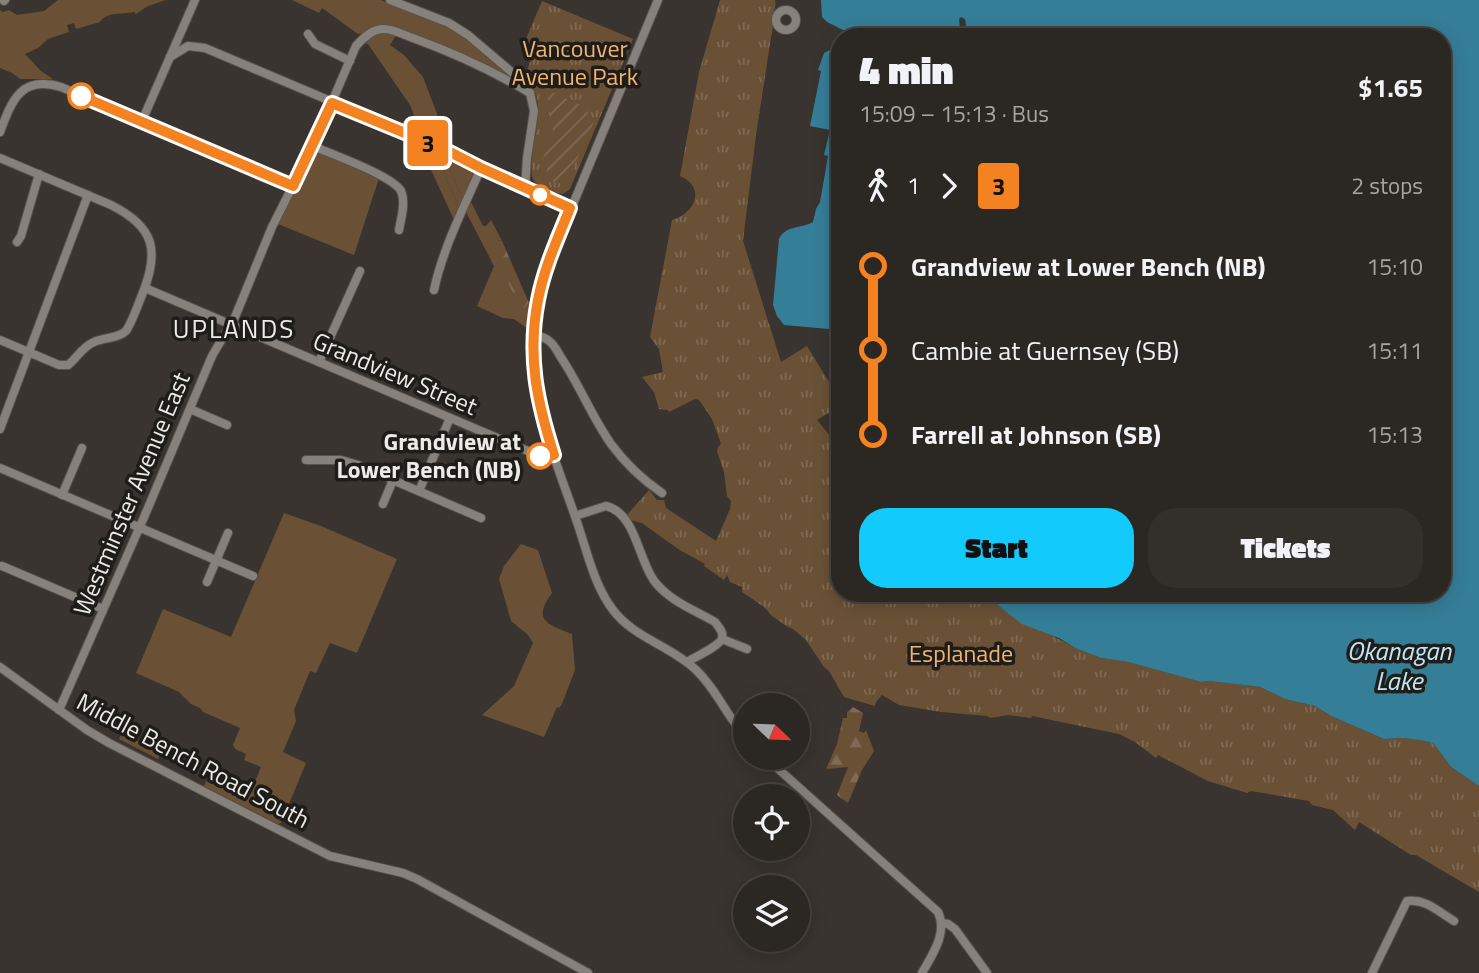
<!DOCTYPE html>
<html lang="en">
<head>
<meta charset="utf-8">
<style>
	body { margin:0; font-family:"Titillium Web",sans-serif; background:#332f2b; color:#f1f3f6; height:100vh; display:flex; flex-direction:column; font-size:26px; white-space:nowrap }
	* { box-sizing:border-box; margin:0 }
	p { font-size:23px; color:#a6a5a6 }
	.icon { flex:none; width:38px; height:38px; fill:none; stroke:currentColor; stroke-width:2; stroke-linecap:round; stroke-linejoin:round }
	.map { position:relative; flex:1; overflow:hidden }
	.drawer { position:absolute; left:831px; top:28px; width:620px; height:574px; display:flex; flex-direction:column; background:#2b2723; border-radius:28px; box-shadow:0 4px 18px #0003,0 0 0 2px #474441 }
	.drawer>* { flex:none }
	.badge { padding:0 14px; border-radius:5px; font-size:24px; line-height:46px }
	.needle { width:46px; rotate:113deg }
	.fabs { position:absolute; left:733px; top:693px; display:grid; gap:14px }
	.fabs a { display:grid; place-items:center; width:77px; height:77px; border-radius:50%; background:#2b2723; box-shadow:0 4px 18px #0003,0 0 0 2px #474441; font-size:35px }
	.map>.badge { position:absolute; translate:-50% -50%; box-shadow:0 0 0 4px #fff }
	.legs { display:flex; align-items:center; gap:10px; height:77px; padding:0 28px; font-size:23px }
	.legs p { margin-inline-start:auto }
	.overview { display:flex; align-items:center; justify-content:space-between; height:119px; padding:0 28px }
	h1 { font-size:38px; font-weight:800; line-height:52px }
	.button { display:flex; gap:14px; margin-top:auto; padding:14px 28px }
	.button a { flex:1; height:80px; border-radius:28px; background:#12cafb; color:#111; font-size:28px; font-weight:800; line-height:80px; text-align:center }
	.button a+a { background:#332f2b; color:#f1f3f6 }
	ul { padding:0 28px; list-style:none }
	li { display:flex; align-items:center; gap:24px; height:84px; font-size:26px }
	li i { display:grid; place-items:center; width:10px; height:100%; margin:0 9px; background:currentColor }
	li i::after { content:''; width:18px; height:18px; margin:-9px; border:5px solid; border-radius:50%; background:#2b2723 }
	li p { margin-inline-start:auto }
	li:first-child i { background:linear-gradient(#0000 50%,currentColor 0) }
	li:last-child i { background:linear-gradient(currentColor 50%,#0000 0) }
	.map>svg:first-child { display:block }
</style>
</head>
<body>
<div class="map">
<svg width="1479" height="973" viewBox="0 0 1479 973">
	<defs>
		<pattern id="forest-firs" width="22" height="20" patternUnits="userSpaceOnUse" patternTransform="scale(1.75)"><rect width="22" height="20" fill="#6a5136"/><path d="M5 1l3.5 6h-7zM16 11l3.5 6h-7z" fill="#806a53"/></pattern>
		<pattern id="park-tufts" width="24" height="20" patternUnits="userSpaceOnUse" patternTransform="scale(1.75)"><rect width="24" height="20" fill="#6a5136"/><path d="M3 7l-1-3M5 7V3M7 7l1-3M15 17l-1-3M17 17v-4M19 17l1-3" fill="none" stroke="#806a53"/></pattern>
		<pattern id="garden-furrows" width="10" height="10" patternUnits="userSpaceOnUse" patternTransform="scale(1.75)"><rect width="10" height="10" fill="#6a5136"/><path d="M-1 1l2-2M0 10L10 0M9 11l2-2" fill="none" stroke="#806a53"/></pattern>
	</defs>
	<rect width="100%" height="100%" fill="#39342f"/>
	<!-- grass -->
	<g fill="#6a5136">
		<path d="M58,0H166L148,6L136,14L134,12C122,15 107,11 100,22L76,29L74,23L67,25L69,32L48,39L38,48L25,54L41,71L53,79H20L12,73L0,68V10L3,12L9,10L17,15L44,11Z"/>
		<path d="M292,0H381L453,30L478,48L486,57L517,78L522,84L393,28L358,34L322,8L319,13Z"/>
		<path d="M382,32L397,34L390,45L404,55L423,77L450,148L422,135L410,105L368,44L364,43L371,36Z"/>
		<path d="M441,152C454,158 470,162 474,177L464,201Z"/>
		<path d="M321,153L379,178L354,255L278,224L314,154Z"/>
		<path d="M426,159L438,160L460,209L455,222Z"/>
		<path d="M471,202L483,226H486L491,220L502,241L497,240L527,306L529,303L531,306L528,329L514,319L503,318L477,306L494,266L466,212Z"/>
		<path d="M284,513L321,526L397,559L357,653L330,643L316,673L310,671L294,710L296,721L283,752L306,763L281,823L278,824L204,786L206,781L219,787L232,781L252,789L261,767L244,760L246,754L235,749L233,745L240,728L203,712L200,708L191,704L179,692L136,673L163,609L231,637Z"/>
		<path d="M521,544L538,550L552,593C532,620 547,624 572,634L575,670L562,704L559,708L557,707L544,737L482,715L514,686L533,643L528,635L511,621L499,579L504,566Z"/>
		<path d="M121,734L161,751L158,759L119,739Z"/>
	</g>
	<!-- forest -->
	<g fill="url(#forest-firs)">
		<path d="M424,144L441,152L464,201L460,209L438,160L426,159L418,151Z"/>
		<path d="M497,240L502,241L529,303L524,308L520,307L490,245L493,241Z"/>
		<path d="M853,707L863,713L859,731L864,733L866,730L874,751L862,770L848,803L837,795L848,767L826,769L837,744L843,718H847V712Z"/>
	</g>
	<!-- park -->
	<g fill="url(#park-tufts)">
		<path d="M720,0H775C777,8 772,13 772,21C773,28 773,30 771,37L756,135L743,241L781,362L807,346L840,400V406L817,420L831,437L840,441V593H986L1000,607L1075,648L1101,658L1128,662L1201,682L1209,681L1260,687L1285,699L1315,706L1331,716L1384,739L1403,738L1426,741L1434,744L1451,767L1479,786V892L1416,855H1411L1359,822L1355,830L1333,810L1312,805L1309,801L1251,791L1247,793L1208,781L1158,755L1156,758L1135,742L1119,734L1032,716L1031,718L1008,715L990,718L987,716L941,712L899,705L882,695L876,702L875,706L844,697L829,671L824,667L806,640L793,629L788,627L772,616L764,607L742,592V587L730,582L727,575L724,580L704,566L705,564L678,549L642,523L630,520L627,515L649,490L657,500H664L666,508L716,541L730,509L731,501L727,496L724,472L717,451L718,447L721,444L712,419L699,400L695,399L669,412L668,410L659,409L654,392L642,377L663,372L659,349L650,337L672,220C696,213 706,187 680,176L699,72Z"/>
		<path d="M542,1L633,39L570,189L563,194C554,193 539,188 534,181C526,168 540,124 538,105C537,94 532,85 525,76L530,62L526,39Z"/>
	</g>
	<!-- garden -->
	<path fill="url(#garden-furrows)" d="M549,91L585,107L594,122L565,185L552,181L542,161L553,132L547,94Z"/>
	<!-- water -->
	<g fill="#357e97">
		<path d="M821,0H1479V786L1451,767L1434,744L1426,741L1403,738L1384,739L1331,716L1315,706L1285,699L1260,687L1209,681L1201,682L1128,662L1101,658L1075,648L1059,638L1022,624L1000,607L986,593H1442V37H968L965,19L961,17L959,19L961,37H857L827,22L822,17Z"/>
		<path d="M832,49L840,51V330L784,325L777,316L773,305L779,239C786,225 800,229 813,222L816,209L820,202L828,156L824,155L830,130L810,126L821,71L818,70L824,53Z"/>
	</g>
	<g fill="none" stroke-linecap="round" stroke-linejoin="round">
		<defs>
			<g id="minor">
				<path d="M390,0L449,23L468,35L521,80L530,93L534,111L527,158L525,188"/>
				<path d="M658,0L546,269C534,313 529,360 539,405C548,445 564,484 577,522C587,551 594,585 613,610C634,638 671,646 695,669C716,688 727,717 746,737"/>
				<path d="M4,1L5,0"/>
				<circle cx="786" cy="20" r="10"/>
				<path d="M308,34L315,44L350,61"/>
				<path d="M170,57L188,46L205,48L444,149L481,168L571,208"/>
				<path d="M142,121L195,0"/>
				<path d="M0,132C12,100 21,75 61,87L293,186"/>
				<path d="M313,146C331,154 393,176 401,191C406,203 401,218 399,230"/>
				<path d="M0,158L111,205C155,227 160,251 142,295C137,307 133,320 126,331C117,339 105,337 94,342C82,347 77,358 68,365H59L0,340"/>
				<path d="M17,242L21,236L39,174"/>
				<path d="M145,288L528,451L544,457L554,455"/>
				<path d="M434,290C443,248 464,207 481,168"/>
				<path d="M534,335C540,336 545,337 549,341C555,345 558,353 562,359C580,386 592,417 611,444C625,463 643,480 662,493"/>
				<path d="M319,362L360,271"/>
				<path d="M190,409L227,425"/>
				<path d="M0,429L88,195"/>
				<path d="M306,460H341L358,465L481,518"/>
				<path d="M0,468L253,576"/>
				<path d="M419,491L450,418"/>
				<path d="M62,495L82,448"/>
				<path d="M383,504L393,480"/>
				<path d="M575,516L606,506C636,513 638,560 655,582C670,601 694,610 715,622C718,626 724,632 722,638C720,646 695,657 687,662"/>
				<path d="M2,566L103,609"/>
				<path d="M207,582L228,533"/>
				<path d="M722,639L747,649"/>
				<path d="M0,667L87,730L109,743L330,856L403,873L417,879L588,973"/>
				<path d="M59,710L145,515L212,356L235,317L272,227L313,146L356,46C363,38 371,30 382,29C392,28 404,35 413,38C454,53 493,71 530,93"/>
				<path d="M766,758L938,912C948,933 932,955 922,973"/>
				<path d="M942,923L948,924L955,929L987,973"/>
				<path d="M1372,973L1407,901C1427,899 1437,911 1454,921"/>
			</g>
		</defs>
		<!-- minor casing -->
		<use href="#minor" stroke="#56524d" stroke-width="10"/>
		<!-- minor -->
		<use href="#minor" stroke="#86817b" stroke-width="8"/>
	</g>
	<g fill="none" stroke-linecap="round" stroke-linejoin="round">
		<defs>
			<path id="line-1" d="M81,96L293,186L332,103L444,149L481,168L570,208C558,238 544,268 538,300C527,356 537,402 554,455L540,456"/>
		</defs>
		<!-- line-1 casing -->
		<use href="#line-1" stroke="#fff" stroke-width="16"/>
		<!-- line-1 -->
		<use href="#line-1" stroke="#f58220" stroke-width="10"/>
	</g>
	<!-- markers -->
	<g fill="#fff" stroke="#f58220" stroke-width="3.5">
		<circle cx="81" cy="96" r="12"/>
		<circle cx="540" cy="195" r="9"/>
		<circle cx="540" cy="456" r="12"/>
	</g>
	<g text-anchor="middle" stroke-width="7" stroke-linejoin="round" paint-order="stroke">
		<!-- park labels -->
		<g font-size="24" fill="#f1b470" stroke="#1f1d1a">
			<text x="575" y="57">Vancouver<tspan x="575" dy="28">Avenue Park</tspan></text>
			<text x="961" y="662">Esplanade</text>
		</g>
		<!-- street labels -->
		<g font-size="24" fill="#edeae7" stroke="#1f1d1a">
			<text transform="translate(395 374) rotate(23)" y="8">Grandview Street</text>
			<text transform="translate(132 494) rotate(-67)" y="8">Westminster Avenue East</text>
			<text transform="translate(193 761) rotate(28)" y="8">Middle Bench Road South</text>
		</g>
		<!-- stop labels -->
		<g font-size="24" font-weight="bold" fill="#edeae7" stroke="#1f1d1a" text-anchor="end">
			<text x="521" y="450">Grandview at<tspan x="521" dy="28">Lower Bench (NB)</tspan></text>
		</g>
		<!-- neighbourhood labels -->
		<g font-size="26" letter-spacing="2" fill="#edeae7" stroke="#1f1d1a">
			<text x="234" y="338">UPLANDS</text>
		</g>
		<!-- water labels -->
		<g font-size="26" font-style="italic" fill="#c0e6f4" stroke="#1f1d1a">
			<text x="1399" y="660">Okanagan<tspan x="1399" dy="30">Lake</tspan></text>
		</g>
	</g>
</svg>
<div class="fabs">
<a><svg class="needle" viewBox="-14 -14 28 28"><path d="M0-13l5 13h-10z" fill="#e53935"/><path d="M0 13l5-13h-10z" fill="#a6a5a6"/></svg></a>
<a><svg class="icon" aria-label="locate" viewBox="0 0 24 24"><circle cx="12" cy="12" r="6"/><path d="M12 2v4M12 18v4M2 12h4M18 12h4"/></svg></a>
<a><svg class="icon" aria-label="layers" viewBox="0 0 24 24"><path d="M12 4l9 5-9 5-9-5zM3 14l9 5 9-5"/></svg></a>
</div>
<b class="badge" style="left:428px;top:143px;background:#f58220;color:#111">3</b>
<section class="drawer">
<div class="overview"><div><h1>4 min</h1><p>15:09 – 15:13 · Bus</p></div><b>$1.65</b></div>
<div class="legs"><svg class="icon" aria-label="walk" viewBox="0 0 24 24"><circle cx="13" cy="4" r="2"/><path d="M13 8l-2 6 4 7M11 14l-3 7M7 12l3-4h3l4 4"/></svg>1<svg class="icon" aria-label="forward" viewBox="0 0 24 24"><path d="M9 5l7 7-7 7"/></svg><b class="badge" style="background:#f58220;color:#111">3</b><p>2 stops</p></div>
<ul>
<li><i style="color:#f58220"></i><b>Grandview at Lower Bench (NB)</b><p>15:10</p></li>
<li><i style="color:#f58220"></i><span>Cambie at Guernsey (SB)</span><p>15:11</p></li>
<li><i style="color:#f58220"></i><b>Farrell at Johnson (SB)</b><p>15:13</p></li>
</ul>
<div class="button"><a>Start</a><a>Tickets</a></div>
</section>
</div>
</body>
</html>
